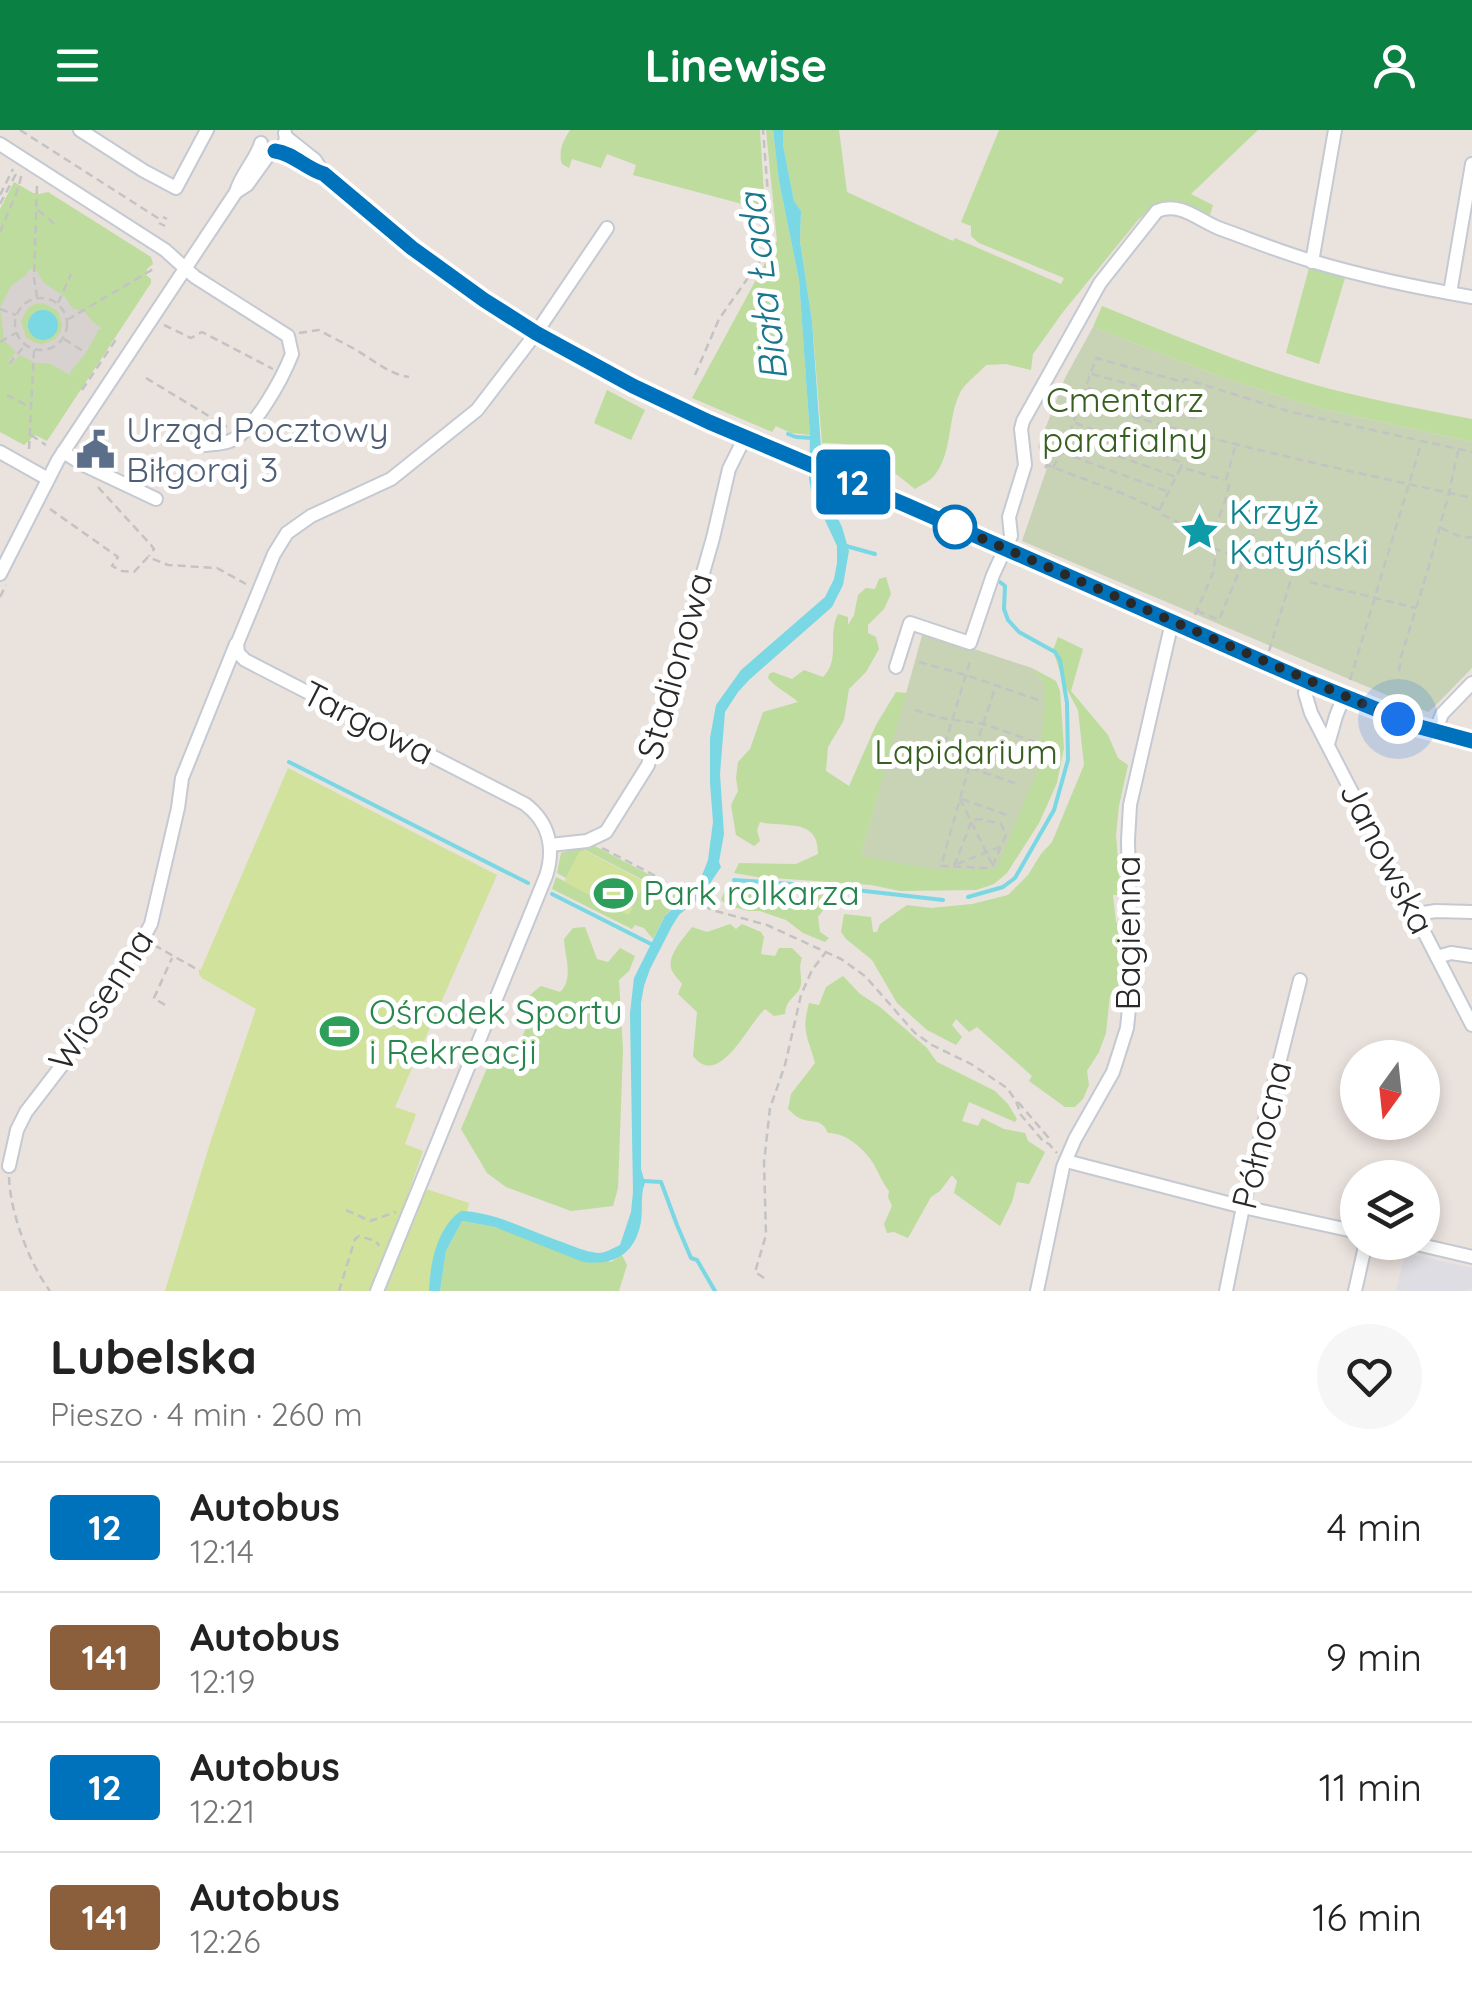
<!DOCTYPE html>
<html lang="pl">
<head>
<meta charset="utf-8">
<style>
	body { margin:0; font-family:Quicksand,sans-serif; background:#f6f6f6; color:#222; height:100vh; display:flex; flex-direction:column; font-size:38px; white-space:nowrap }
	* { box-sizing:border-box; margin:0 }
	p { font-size:32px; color:#767676 }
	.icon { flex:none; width:55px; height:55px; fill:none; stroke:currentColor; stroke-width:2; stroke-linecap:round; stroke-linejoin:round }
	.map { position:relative; height:1161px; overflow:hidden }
	.drawer { display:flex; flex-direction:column; background:#fff; flex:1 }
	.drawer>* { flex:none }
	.badge { padding:0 20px; border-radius:8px; font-size:35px; line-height:65px }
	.needle { width:65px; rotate:195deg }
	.controls { position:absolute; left:1340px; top:910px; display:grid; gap:20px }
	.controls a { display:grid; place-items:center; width:100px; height:100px; border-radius:50%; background:#fff; box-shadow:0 5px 15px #0003; font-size:50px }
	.you { position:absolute; width:50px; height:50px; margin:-25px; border:8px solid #fff; border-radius:50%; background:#1a73e8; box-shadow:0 0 0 15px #1a73e833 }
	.map>.badge { position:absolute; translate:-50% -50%; box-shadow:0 0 0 5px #fff }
	.round { display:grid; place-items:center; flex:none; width:105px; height:105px; border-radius:52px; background:#f6f6f6 }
	.head { display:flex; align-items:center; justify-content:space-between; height:170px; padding:0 50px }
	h1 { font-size:48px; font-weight:700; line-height:75px }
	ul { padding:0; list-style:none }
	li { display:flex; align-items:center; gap:30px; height:130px; padding:0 50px; border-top:2px solid #e0e0e0 }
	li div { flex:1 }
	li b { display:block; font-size:38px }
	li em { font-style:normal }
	li .badge { min-width:110px; font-weight:700; text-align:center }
	header { display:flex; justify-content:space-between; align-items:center; height:130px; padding:0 50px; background:#0b8043; color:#fff; font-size:45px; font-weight:700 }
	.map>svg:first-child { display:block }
</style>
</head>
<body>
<header><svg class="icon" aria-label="menu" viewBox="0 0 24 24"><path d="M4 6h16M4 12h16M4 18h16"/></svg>Linewise<svg class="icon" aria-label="person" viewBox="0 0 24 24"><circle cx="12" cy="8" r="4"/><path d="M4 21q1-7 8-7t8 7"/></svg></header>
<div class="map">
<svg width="1472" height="1161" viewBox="0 0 1472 1161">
	<rect width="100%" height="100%" fill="#eae2dd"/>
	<!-- industrial -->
	<path fill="#dddde3" d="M1405,1123L1472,1138V1158L1465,1161H1396Z"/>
	<!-- green -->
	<g fill="#bddc9e">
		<path d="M570,0H760L765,80L633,45L636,35L607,24L601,38L572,29L569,38L562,34C558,21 563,11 570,0Z"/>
		<path d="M766,0H773L779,51L799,150L810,305L791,303L776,296L772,302L692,268L777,111Z"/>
		<path d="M783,0H839L847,62L953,111L955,108L1061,154L1064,148L979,113L971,106V96L961,92L999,0H1258L1191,64L1213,75L1210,85L1164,72L1152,77L1138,90L1063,182L1033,224L1031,240L1006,234L986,235C979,243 963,255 960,263C947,289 953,323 934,346C930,351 921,355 915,359L896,344L873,338C856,313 851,314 822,313L812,191L800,111L801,81L794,71L783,15Z"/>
		<path d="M14,52L33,63L39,64L48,62L151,127L153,134L147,139L146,145L151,149V153L47,311L35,305L24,315L0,302V79Z"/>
		<path d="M1309,138L1345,148L1319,234L1286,223Z"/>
		<path d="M1102,176C1169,203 1236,232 1305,252C1360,268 1416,278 1472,289V312L1318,278L1221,247L1093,197Z"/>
		<path d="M607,260L645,280L631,310L594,293Z"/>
		<path d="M886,447L891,464L884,479L868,495V503L876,507L879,519L866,542L849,559L844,590L828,617L826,641L849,656L876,595L896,562L907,563L861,726L1042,550L1032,538L1056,551L1060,561L1064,618L1057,653L1039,693L1007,743L994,754L976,760L900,761L871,755L757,747L734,743L739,733L796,734L818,724C819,687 784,698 760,692L757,700L760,711L754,716L736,705L731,675L738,661L736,648L738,632L750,619L763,582L798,572C788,563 777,559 768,548L769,544L773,542L792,549L804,540L823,547C841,530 827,505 838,484L848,487V495L854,485L858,465L866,458L875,459L879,449Z"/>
		<path d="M1058,507L1083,519L1071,561L1108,605L1118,628L1128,635L1119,676L1116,705L1121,765H1113L1116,792L1121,796L1118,865H1110L1106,903L1099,922L1087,941L1089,955L1083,969L1075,977H1065L1029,951L1032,946L977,897L969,902L956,889L952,895L962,907L956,915L927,900L897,873L872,830L846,809L841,802L844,784L871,787L873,802H877L880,794L907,775L931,778L972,774L1008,765L1028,745L1041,724L1052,712L1084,635L1078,580L1064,554L1053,520Z"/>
		<path d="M591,714L654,747L683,767L665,786L653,809L644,798L635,795L632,799L552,759L556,747L629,784L645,751L585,720L579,723L566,748L557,743L561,723Z"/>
		<path d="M735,757C753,762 770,774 789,776C811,778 809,759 834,766L818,787L820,802L829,808L825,812L803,803L786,790L760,781H749L729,776L721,770L725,760Z"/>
		<path d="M730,794L736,799L742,794L761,802L764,807L761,824L775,826L779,818H792L802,828C798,839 802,844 801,854C799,867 786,867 785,884L774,886L765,879C748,894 719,960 693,926L697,882L678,864L682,854C679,849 673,845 671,838C668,824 684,808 692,797L707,802Z"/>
		<path d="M585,797L597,829L608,832L620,818L635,826L629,841L619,850L623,920L618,1058L613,1076L571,1081L506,1057L487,1043L461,999L493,924L501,930L515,924C518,914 526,902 527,892C529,870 518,873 541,856L560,862C574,849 565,827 564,809L573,798Z"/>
		<path d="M843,846L860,864L880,877L927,918L937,932L995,961L1008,974L1017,989L1015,992L969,972L962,991L978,996L982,988L1004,999L1025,1003L1028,1011L1045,1022L1029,1054L1017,1052L1012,1072L1000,1096L954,1063L957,1051L952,1045L940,1061L931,1067L908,1108L894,1102L887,1103L884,1094L892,1076L888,1067L889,1061C881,1051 878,1040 871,1030C862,1017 844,1002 828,1003C821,987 812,994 799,988C795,986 792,982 788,979L791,964L815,933C808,906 801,903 809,873L819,875L826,857Z"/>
		<path d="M462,1091L495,1097L611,1132L622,1125L627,1135L619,1161H440L446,1121Z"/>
	</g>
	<!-- cemetery -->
	<g fill="#c8d2b5">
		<path d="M1093,197L1221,247L1318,278L1472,312V538L1434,577L1428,582L1420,579L1022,411L1047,338V331L1038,317L1065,248Z"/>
		<path d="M923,502L1032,538L1042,550L1046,567L1038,640L996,739H931L861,726Z"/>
	</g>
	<!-- pitch -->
	<g fill="#d0e29b">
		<path d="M288,638L497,745L395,977L416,984L405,1014L423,1021L408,1064L421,1069L426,1059L469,1073L467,1081C439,1087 430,1136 429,1161H165L211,1010L256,879L202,848L199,844Z"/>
		<path d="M584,720L645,752L628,785L564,752L579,722Z"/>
	</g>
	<!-- plaza -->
	<path fill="#d7d2cf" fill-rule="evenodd" d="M30,139L37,141L43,152L65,167L73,179L84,181L93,192L103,199H99L86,223L70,242L71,246L51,234L35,233L20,225L10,235L7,233L16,222L4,210L0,177L11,156L25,146ZM43,173L58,181L62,195L60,203L54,210L41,214L33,212L26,207L21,191L28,178L35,174Z"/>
	<!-- water -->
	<g fill="#79d8e3">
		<path d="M773,0H783V15L794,71L801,81L800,111L812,191L824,360L842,397L849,421L843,455L832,477L750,549L738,562L725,582L720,644L724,704L719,732L721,737L703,764L679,785L672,796L650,839L644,856L641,873V1039L645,1053C640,1065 643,1079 641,1092C635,1124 614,1136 583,1132L495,1097L462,1091L446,1121L440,1161H429C430,1134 437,1097 461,1081C495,1082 527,1100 559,1111C571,1115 585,1122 598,1123C606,1123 613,1118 620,1115L631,1082L633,1062L630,883L634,848L665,786L694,758L701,748L708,730L713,692L710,653V608L716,575L741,540L825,467L834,449L837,433V416L811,360L809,349L810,305L799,150L779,51Z"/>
		<circle cx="43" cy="195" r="15"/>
	</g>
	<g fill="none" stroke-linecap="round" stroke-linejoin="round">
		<!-- stream -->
		<g stroke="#79d8e3" stroke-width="4">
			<path d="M788,304L796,307L813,308"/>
			<path d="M846,416L875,424"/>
			<path d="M289,632L528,753"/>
			<path d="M734,750L821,756L943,770"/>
			<path d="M552,764L655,816"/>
			<path d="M968,767L1003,757L1015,748L1054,680L1068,630L1067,573L1060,530L1055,522L1019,502L1008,490L1004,479L1005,456L1000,452"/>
			<path d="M644,1051L661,1052L677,1095L691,1128L697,1130L715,1161"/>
		</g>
		<defs>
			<g id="minor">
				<path d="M80,0L144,41L176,58L207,0"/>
				<path d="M286,7L315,30L324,44L358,74L444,142L536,203L633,256L709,292L906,375L1309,552L1420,597L1472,611"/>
				<path d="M0,14L165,120L195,147L288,206L292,224C283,247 254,302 230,311C223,314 214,314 206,315"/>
				<path d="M275,21C293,23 306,40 324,44"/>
				<path d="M236,62L247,55L270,23L283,16L286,9L285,3"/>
				<path d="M1312,132L1335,0"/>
				<path d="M1450,163L1472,34"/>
				<path d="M0,322L48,349"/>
				<path d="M63,322L84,335L156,369"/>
				<path d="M0,444L58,330L236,62C241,44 256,30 261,13"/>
				<path d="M896,537L910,493L970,513L993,445L1011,406L1009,387L1025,335L1021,299L1023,291L1100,153L1157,81C1181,71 1199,91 1221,99C1252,110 1283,123 1315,132C1366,147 1419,158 1472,167"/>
				<path d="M1309,552L1305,563L1311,583L1472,895"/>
				<path d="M1435,602L1442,584L1472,553"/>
				<path d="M1328,614L1336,586L1344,566"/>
				<path d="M550,715L587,711L606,702L648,635L713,408L729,339L745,307"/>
				<path d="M1416,784L1436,781L1472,782"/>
				<path d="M1437,827L1451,823L1472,826"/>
				<path d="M1066,1031L1243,1077L1358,1102"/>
				<path d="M9,1036L17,1000L26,982L76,917L86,902L100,870L139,816L151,794L178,678L182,648L236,514"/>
				<path d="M1408,1112L1472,1127"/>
				<path d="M377,1161L546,746C555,718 549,692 525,674L245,530L238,523L237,514L274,424L287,403L311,386L391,349L477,280L536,203L607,98"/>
				<path d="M1037,1161L1063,1037L1075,1009L1113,942L1127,898L1131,858L1128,710L1130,675L1172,492"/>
				<path d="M1226,1161L1243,1077L1300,850"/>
				<path d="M1355,1161L1366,1112"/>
			</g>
		</defs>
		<!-- minor casing -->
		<use href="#minor" stroke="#c4c9d2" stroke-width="16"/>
		<!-- path -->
		<g stroke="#c3c3c3" stroke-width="2.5" stroke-dasharray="8 5" stroke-linecap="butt">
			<path d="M20,0L161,90"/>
			<path d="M37,56L34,148L37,167"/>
			<path d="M0,65L13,39"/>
			<path d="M0,74L17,42"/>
			<path d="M38,80L57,96"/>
			<path d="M163,87L167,89"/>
			<path d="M159,93L165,96"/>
			<path d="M0,102L18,59L22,43"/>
			<circle cx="41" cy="194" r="26"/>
			<path d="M58,173L71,144"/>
			<path d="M0,179L16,185"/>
			<path d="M67,190L155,138"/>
			<path d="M164,195L191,208L202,202L273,239"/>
			<path d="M299,203L319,200C331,207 344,213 356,220C374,230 388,244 409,247"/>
			<path d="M64,209L86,223"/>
			<path d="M0,212L16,203"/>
			<path d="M9,234L25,215"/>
			<path d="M1092,244L1205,275"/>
			<path d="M695,245L719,189L760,131L768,112L770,90L763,0"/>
			<path d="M146,248L227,297"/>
			<path d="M1088,258L1198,289"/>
			<path d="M82,260L117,208"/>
			<path d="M7,265L28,276"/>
			<path d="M1082,271C1210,312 1341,339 1472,368"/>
			<path d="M1075,293L1183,333L1181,337"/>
			<path d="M31,305L46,315"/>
			<path d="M1069,308L1176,347"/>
			<path d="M29,319L34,220"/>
			<path d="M1061,322L1169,362"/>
			<path d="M1045,338L1047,335L1124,364L1159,380L1163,385L1192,399L1191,402L1204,409L1206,405"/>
			<path d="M1053,338L1068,308L1096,228L1183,252L1185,249L1291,282L1472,322"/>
			<path d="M98,357L151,415L154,419L149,426"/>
			<path d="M50,379L118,427L112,436L122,441L134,442L148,427L168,435L217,438L246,454"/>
			<path d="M1160,379L1181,337L1224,350"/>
			<path d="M1193,396L1207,402L1206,404"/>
			<path d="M1441,398L1463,408L1472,407"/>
			<path d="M1213,418L1243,430L1262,382L1227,371"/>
			<path d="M1310,452L1416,478"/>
			<path d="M0,467L6,455"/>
			<path d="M1197,481L1219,490L1243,432"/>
			<path d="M1195,485L1213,443L1215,429L1211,408L1225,371L1229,356L1226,350L1235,317"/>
			<path d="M1269,521L1292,446"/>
			<path d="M919,532L966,545L1041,571"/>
			<path d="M1399,541L1401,527L1429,436L1449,363L1458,321"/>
			<path d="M1350,550L1421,314"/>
			<path d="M915,580L941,588L984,594L1038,613"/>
			<path d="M941,627L971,528"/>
			<path d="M971,638L1020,655"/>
			<path d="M960,669L992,734"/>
			<path d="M962,669L1010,686"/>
			<path d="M602,718L650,743L712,780L767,795L841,829L865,846L915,903L932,915L971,934L1007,958L1016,971L1021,985L1043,1011L1049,1014L1057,1023"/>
			<path d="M957,734L1000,717"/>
			<path d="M954,736L972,690L980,689L1001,694L1006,705L993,735L987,738L941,736L969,637L996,555"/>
			<path d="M154,815L200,841"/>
			<path d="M165,875L154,868L172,828"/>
			<path d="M1018,972L1048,1007L1049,1012"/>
			<path d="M9,1047C10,1082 29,1133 50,1161"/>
			<path d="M346,1080L370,1091L396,1082"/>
			<path d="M764,1148L755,1142L766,1105L764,1032L770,978L785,935L801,865L812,840L826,822"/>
			<path d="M339,1161L355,1109L359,1106L376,1111L379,1116"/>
		</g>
		<!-- minor -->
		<use href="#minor" stroke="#fff" stroke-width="12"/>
	</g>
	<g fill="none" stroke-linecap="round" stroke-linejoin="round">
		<defs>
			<path id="line" d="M275,21C293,23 306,39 324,44L412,118L484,170L536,203L633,256L709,292L906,375L1309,552L1420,597L1472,611"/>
		</defs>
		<!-- line casing -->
		<use href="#line" stroke="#fff" stroke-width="22"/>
		<!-- line -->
		<use href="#line" stroke="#0072bc" stroke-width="15"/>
		<!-- walk -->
		<path stroke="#292929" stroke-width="10" stroke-dasharray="0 18" d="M955,397L944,392L1398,589"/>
	</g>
	<!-- icons -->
	<defs>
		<symbol id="civic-bare" viewBox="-9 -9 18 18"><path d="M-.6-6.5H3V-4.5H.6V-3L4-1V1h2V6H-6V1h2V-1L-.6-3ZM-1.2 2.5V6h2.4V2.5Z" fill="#5c6f8a" stroke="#fff" stroke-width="2.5" paint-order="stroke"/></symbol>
		<symbol id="sight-bare" viewBox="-9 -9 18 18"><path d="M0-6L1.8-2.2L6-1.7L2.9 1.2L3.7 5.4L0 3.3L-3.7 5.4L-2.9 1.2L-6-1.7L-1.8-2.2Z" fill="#0f9aa8" stroke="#fff" stroke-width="2.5" paint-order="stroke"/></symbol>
		<symbol id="stadium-bare" viewBox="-9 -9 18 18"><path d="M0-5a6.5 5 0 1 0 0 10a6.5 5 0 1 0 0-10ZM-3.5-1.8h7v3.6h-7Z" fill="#2e9e5b" stroke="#fff" stroke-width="2.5" paint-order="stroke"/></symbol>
	</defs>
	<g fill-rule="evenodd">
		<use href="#civic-bare" x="68" y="292" width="55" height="55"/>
		<use href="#sight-bare" x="1172" y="374" width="55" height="55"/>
		<use href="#stadium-bare" x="586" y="736" width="55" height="55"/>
		<use href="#stadium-bare" x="312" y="874" width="55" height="55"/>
	</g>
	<!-- markers -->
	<circle fill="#fff" stroke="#0072bc" stroke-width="5" cx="955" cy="397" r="20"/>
	<g text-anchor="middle" stroke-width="10" stroke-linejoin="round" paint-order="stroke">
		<!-- park labels -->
		<g font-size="35" fill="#385f21" stroke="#fff">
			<text x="1125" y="282">Cmentarz<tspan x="1125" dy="40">parafialny</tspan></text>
			<text x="966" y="634">Lapidarium</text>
		</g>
		<!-- service labels -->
		<g font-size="35" fill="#4e5e75" stroke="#fff" text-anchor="start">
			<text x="126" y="312">Urząd Pocztowy<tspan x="126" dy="40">Biłgoraj 3</tspan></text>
		</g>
		<!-- culture labels -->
		<g font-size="35" fill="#0d838f" stroke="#fff" text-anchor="start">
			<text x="1229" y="394">Krzyż<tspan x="1229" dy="40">Katyński</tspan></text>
		</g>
		<!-- street labels -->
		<g font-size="35" fill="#292929" stroke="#fff">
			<text transform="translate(675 536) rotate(-74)" y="12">Stadionowa</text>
			<text transform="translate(368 593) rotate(27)" y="12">Targowa</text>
			<text transform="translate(1387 728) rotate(63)" y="12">Janowska</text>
			<text transform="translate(1128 803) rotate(-90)" y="12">Bagienna</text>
			<text transform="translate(101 870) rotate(-57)" y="12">Wiosenna</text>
			<text transform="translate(1262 1005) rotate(-76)" y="12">Północna</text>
		</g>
		<!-- leisure labels -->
		<g font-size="35" fill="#27864d" stroke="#fff" text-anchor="start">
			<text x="643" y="775">Park rolkarza</text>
			<text x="369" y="894">Ośrodek Sportu<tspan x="369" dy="40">i Rekreacji</tspan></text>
		</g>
		<!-- water labels -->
		<g font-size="38" font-style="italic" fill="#1a788d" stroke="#fff">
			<text transform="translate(763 157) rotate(-97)" y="13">Biała Łada</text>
		</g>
	</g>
</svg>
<div class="controls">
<a><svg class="needle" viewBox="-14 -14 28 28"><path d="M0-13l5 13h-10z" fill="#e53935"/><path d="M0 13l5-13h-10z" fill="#767676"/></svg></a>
<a><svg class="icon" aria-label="layers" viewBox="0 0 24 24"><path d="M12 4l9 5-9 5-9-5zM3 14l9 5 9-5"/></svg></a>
</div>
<div class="you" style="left:1398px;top:589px"></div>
<b class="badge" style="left:853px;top:352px;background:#0072bc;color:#fff">12</b>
</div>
<section class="drawer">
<div class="head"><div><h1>Lubelska</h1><p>Pieszo · 4 min · 260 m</p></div><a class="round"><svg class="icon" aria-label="heart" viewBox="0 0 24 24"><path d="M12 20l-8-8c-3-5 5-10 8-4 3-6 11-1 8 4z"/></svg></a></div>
<ul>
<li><span class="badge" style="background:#0072bc;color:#fff">12</span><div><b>Autobus</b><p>12:14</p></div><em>4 min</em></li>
<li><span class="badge" style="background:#8b5e3c;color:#fff">141</span><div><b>Autobus</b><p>12:19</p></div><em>9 min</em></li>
<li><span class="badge" style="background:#0072bc;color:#fff">12</span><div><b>Autobus</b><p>12:21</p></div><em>11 min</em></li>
<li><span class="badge" style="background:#8b5e3c;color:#fff">141</span><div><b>Autobus</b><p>12:26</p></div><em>16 min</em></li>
</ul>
</section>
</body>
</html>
